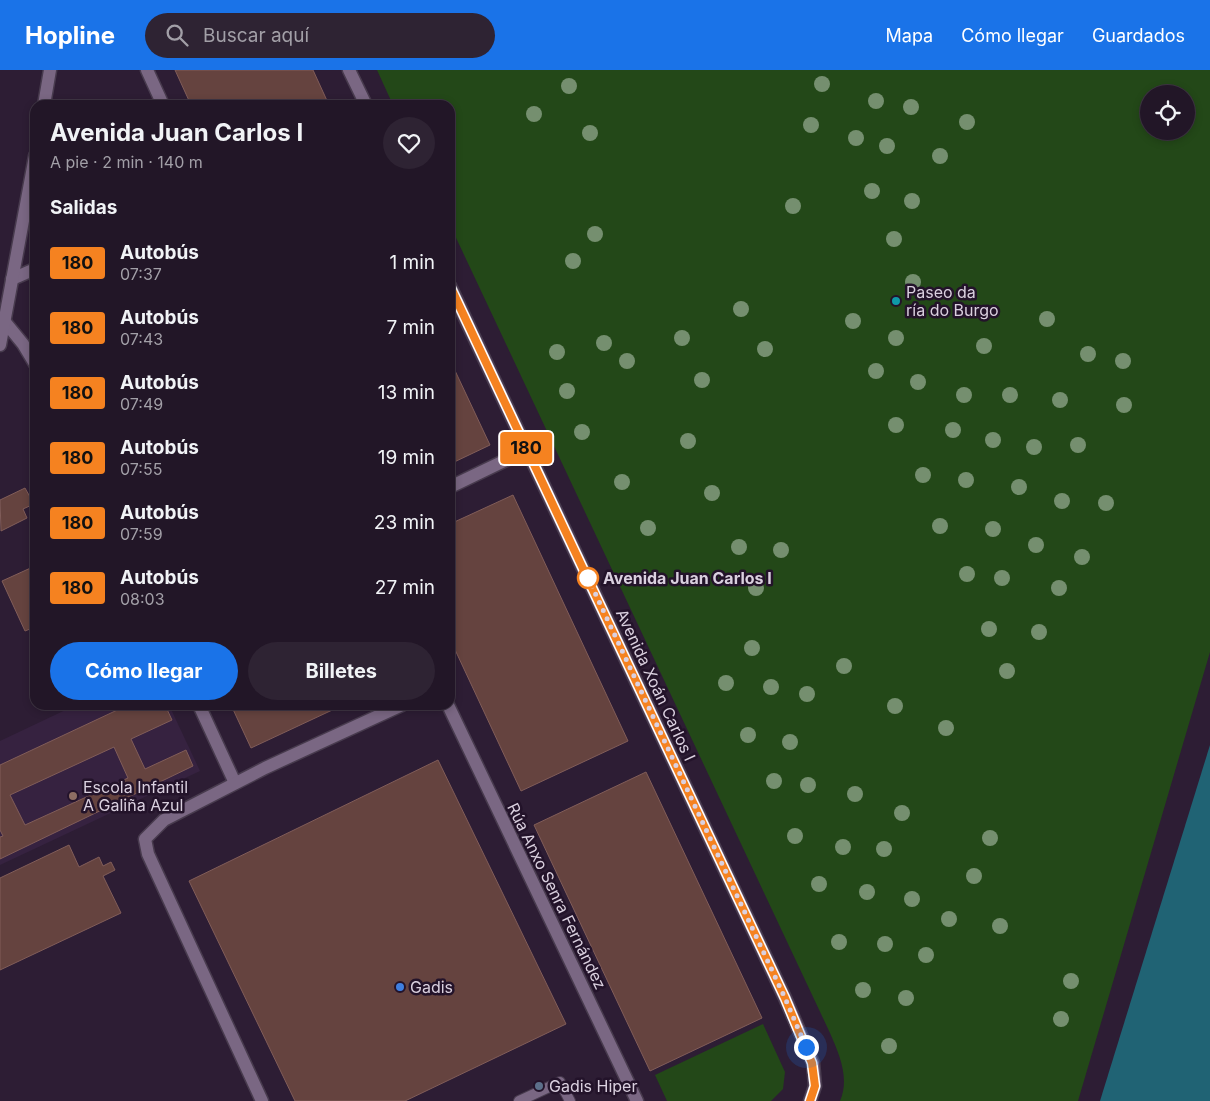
<!DOCTYPE html>
<html lang="es">
<head>
<meta charset="utf-8">
<style>
	body { margin:0; font-family:Inter,sans-serif; background:#2e2333; color:#f1f3f6; height:100vh; display:flex; flex-direction:column; font-size:19px; white-space:nowrap }
	* { box-sizing:border-box; margin:0 }
	p { font-size:16px; color:#a29fa7 }
	.icon { flex:none; width:28px; height:28px; fill:none; stroke:currentColor; stroke-width:2; stroke-linecap:round; stroke-linejoin:round }
	.map { position:relative; flex:1; overflow:hidden }
	.panel { position:absolute; left:30px; top:30px; width:425px; height:610px; display:flex; flex-direction:column; background:#221627; border-radius:15px; box-shadow:0 2px 8px #0003,0 0 0 1px #3f3544 }
	.panel>* { flex:none }
	.badge { padding:0 10px; border-radius:4px; font-size:18px; line-height:32px }
	.tools { position:absolute; left:1140px; top:15px; display:grid; gap:10px }
	.tools a { display:grid; place-items:center; width:55px; height:55px; border-radius:50%; background:#221627; box-shadow:0 2px 8px #0003,0 0 0 1px #3f3544; font-size:25px }
	.you { position:absolute; width:25px; height:25px; margin:-12px; border:4px solid #fff; border-radius:50%; background:#1a73e8; box-shadow:0 0 0 8px #1a73e833 }
	.map>.badge { position:absolute; translate:-50% -50%; box-shadow:0 0 0 2px #fff }
	h2 { padding:0 20px; font-size:19px; line-height:45px }
	.round { display:grid; place-items:center; flex:none; width:52px; height:52px; border-radius:26px; background:#2e2333 }
	.overview { display:flex; align-items:center; justify-content:space-between; height:85px; padding:0 20px }
	h1 { font-size:24px; font-weight:700; line-height:38px }
	.button { display:flex; gap:10px; margin-top:auto; padding:10px 20px }
	.button a { flex:1; height:58px; border-radius:30px; background:#1a73e8; color:#fff; font-size:20px; font-weight:700; line-height:58px; text-align:center }
	.button a+a { background:#2e2333; color:#f1f3f6 }
	ul { padding:0; list-style:none }
	li { display:flex; align-items:center; gap:15px; height:65px; padding:0 20px }
	li div { flex:1 }
	li b { display:block; font-size:19px }
	li em { font-style:normal }
	li .badge { min-width:55px; font-weight:700; text-align:center }
	header { display:flex; align-items:center; gap:30px; box-sizing:border-box; height:70px; padding:0 25px; background:#1a73e8; color:#fff }
	header strong { font-size:24px }
	nav { display:flex; gap:28px; margin-inline-start:auto; font-size:18px }
	.search { width:350px; height:45px; background:#2e2333; display:flex; align-items:center; gap:12px; box-sizing:border-box; padding:0 18px; border-radius:28px; color:#a29fa7; font-size:19px }
	.map>svg:first-child { display:block }
</style>
</head>
<body>
<header>
<strong>Hopline</strong>
<div class="search"><svg class="icon" aria-label="search" viewBox="0 0 24 24"><circle cx="10" cy="10" r="6"/><path d="M15 15l6 6"/></svg>Buscar aquí</div>
<nav><a>Mapa</a><a>Cómo llegar</a><a>Guardados</a></nav>
</header>
<div class="map">
<svg width="1210" height="1031" viewBox="0 0 1210 1031">
	<rect width="100%" height="100%" fill="#2d1d34"/>
	<!-- built -->
	<path fill="#362240" d="M76,635H169L200,701L0,795V671Z"/>
	<!-- green -->
	<g fill="#234818" fill-rule="evenodd">
		<path d="M377,0H1210V582L1078,1031H840C850,1008 839,984 830,963L450,155V35H393ZM1149,24H1186V61H1149Z"/>
		<path d="M763,954L785,1002L783,1019L771,1031H667L655,1005Z"/>
	</g>
	<!-- water -->
	<path fill="#206374" d="M1210,675V1031H1100Z"/>
	<!-- building -->
	<g fill="#65433f" stroke="#815d59" fill-rule="evenodd">
		<path d="M175,0H313L329,35H191Z"/>
		<path d="M450,290L490,375L450,394Z"/>
		<path d="M25,418L34,434L23,439L27,448L1,461L0,430Z"/>
		<path d="M513,425L628,671L521,721L450,569V454Z"/>
		<path d="M35,496V557L25,561L2,511Z"/>
		<path d="M128,635H165L172,650L131,669L145,699L186,680L193,696L0,789V767L3,766L0,760V695ZM114,677L128,708L25,755L10,725Z"/>
		<path d="M231,635H343L251,678Z"/>
		<path d="M438,690L566,954L405,1031H295L189,811Z"/>
		<path d="M646,702L762,948L650,1001L534,755Z"/>
		<path d="M69,775L79,797L99,787L103,796L111,792L115,800L103,806L121,843L0,900V808Z"/>
	</g>
	<g fill="none" stroke-linecap="round" stroke-linejoin="round">
		<defs>
			<path id="lane" d="M519,1031L560,1012L570,1031"/>
			<g id="street">
				<path d="M147,0L163,35"/>
				<path d="M44,35L50,0"/>
				<path d="M12,209L35,199"/>
				<path d="M5,252L23,274L35,294"/>
				<path d="M0,275L35,86"/>
				<path d="M450,417L527,380"/>
				<path d="M199,635L235,713"/>
				<path d="M448,635L637,1031"/>
				<path d="M262,1031L148,784L145,769L164,750L265,698L402,635"/>
			</g>
			<g id="secondary">
				<path d="M349,0L366,35"/>
				<path d="M450,216L785,928L813,993L815,1016L810,1031"/>
			</g>
		</defs>
		<!-- lane casing -->
		<use href="#lane" stroke="#483b4e" stroke-width="12"/>
		<!-- street casing -->
		<use href="#street" stroke="#483b4e" stroke-width="15"/>
		<!-- secondary casing -->
		<use href="#secondary" stroke="#483b4e" stroke-width="15"/>
		<!-- lane -->
		<use href="#lane" stroke="#7a6783" stroke-width="10"/>
		<!-- street -->
		<use href="#street" stroke="#7a6783" stroke-width="12"/>
		<!-- secondary -->
		<use href="#secondary" stroke="#7a6783" stroke-width="12"/>
	</g>
	<!-- trees -->
	<g fill="#758f6f">
		<circle cx="822" cy="14" r="8"/>
		<circle cx="569" cy="16" r="8"/>
		<circle cx="876" cy="31" r="8"/>
		<circle cx="911" cy="37" r="8"/>
		<circle cx="534" cy="44" r="8"/>
		<circle cx="967" cy="52" r="8"/>
		<circle cx="811" cy="55" r="8"/>
		<circle cx="590" cy="63" r="8"/>
		<circle cx="856" cy="68" r="8"/>
		<circle cx="887" cy="76" r="8"/>
		<circle cx="940" cy="86" r="8"/>
		<circle cx="872" cy="121" r="8"/>
		<circle cx="912" cy="131" r="8"/>
		<circle cx="793" cy="136" r="8"/>
		<circle cx="595" cy="164" r="8"/>
		<circle cx="894" cy="169" r="8"/>
		<circle cx="573" cy="191" r="8"/>
		<circle cx="913" cy="212" r="8"/>
		<circle cx="741" cy="239" r="8"/>
		<circle cx="1047" cy="249" r="8"/>
		<circle cx="853" cy="251" r="8"/>
		<circle cx="682" cy="268" r="8"/>
		<circle cx="896" cy="268" r="8"/>
		<circle cx="604" cy="273" r="8"/>
		<circle cx="984" cy="276" r="8"/>
		<circle cx="765" cy="279" r="8"/>
		<circle cx="557" cy="282" r="8"/>
		<circle cx="1088" cy="284" r="8"/>
		<circle cx="627" cy="291" r="8"/>
		<circle cx="1123" cy="291" r="8"/>
		<circle cx="876" cy="301" r="8"/>
		<circle cx="702" cy="310" r="8"/>
		<circle cx="918" cy="312" r="8"/>
		<circle cx="567" cy="321" r="8"/>
		<circle cx="964" cy="325" r="8"/>
		<circle cx="1010" cy="325" r="8"/>
		<circle cx="1060" cy="330" r="8"/>
		<circle cx="1124" cy="335" r="8"/>
		<circle cx="896" cy="355" r="8"/>
		<circle cx="953" cy="360" r="8"/>
		<circle cx="582" cy="362" r="8"/>
		<circle cx="993" cy="370" r="8"/>
		<circle cx="688" cy="371" r="8"/>
		<circle cx="1078" cy="375" r="8"/>
		<circle cx="1034" cy="377" r="8"/>
		<circle cx="923" cy="405" r="8"/>
		<circle cx="966" cy="410" r="8"/>
		<circle cx="622" cy="412" r="8"/>
		<circle cx="1019" cy="417" r="8"/>
		<circle cx="712" cy="423" r="8"/>
		<circle cx="1062" cy="431" r="8"/>
		<circle cx="1106" cy="433" r="8"/>
		<circle cx="940" cy="456" r="8"/>
		<circle cx="648" cy="458" r="8"/>
		<circle cx="993" cy="459" r="8"/>
		<circle cx="1036" cy="475" r="8"/>
		<circle cx="739" cy="477" r="8"/>
		<circle cx="781" cy="480" r="8"/>
		<circle cx="1082" cy="487" r="8"/>
		<circle cx="967" cy="504" r="8"/>
		<circle cx="1002" cy="508" r="8"/>
		<circle cx="756" cy="518" r="8"/>
		<circle cx="1059" cy="518" r="8"/>
		<circle cx="989" cy="559" r="8"/>
		<circle cx="1039" cy="562" r="8"/>
		<circle cx="752" cy="578" r="8"/>
		<circle cx="844" cy="596" r="8"/>
		<circle cx="1007" cy="601" r="8"/>
		<circle cx="726" cy="613" r="8"/>
		<circle cx="771" cy="617" r="8"/>
		<circle cx="807" cy="624" r="8"/>
		<circle cx="895" cy="636" r="8"/>
		<circle cx="946" cy="658" r="8"/>
		<circle cx="748" cy="665" r="8"/>
		<circle cx="790" cy="672" r="8"/>
		<circle cx="774" cy="711" r="8"/>
		<circle cx="808" cy="715" r="8"/>
		<circle cx="855" cy="724" r="8"/>
		<circle cx="902" cy="743" r="8"/>
		<circle cx="795" cy="766" r="8"/>
		<circle cx="990" cy="768" r="8"/>
		<circle cx="843" cy="777" r="8"/>
		<circle cx="884" cy="779" r="8"/>
		<circle cx="974" cy="806" r="8"/>
		<circle cx="819" cy="814" r="8"/>
		<circle cx="867" cy="822" r="8"/>
		<circle cx="912" cy="829" r="8"/>
		<circle cx="949" cy="849" r="8"/>
		<circle cx="1000" cy="856" r="8"/>
		<circle cx="839" cy="872" r="8"/>
		<circle cx="885" cy="874" r="8"/>
		<circle cx="926" cy="885" r="8"/>
		<circle cx="1071" cy="911" r="8"/>
		<circle cx="863" cy="920" r="8"/>
		<circle cx="906" cy="928" r="8"/>
		<circle cx="1061" cy="949" r="8"/>
		<circle cx="889" cy="976" r="8"/>
	</g>
	<g fill="none" stroke-linecap="round" stroke-linejoin="round">
		<defs>
			<path id="line" d="M450,216L785,928L812,993L815,1016L810,1031"/>
		</defs>
		<!-- line casing -->
		<use href="#line" stroke="#fff" stroke-width="11"/>
		<!-- line -->
		<use href="#line" stroke="#f58220" stroke-width="8"/>
		<!-- walk -->
		<path stroke="#dad0df" stroke-width="5" stroke-dasharray="0 9" d="M588,508L785,928L806,977"/>
	</g>
	<!-- markers -->
	<circle fill="#0f9aa8" stroke="#23132a" stroke-width="2" cx="896" cy="231" r="5"/>
	<circle fill="#fff" stroke="#f58220" stroke-width="2.5" cx="588" cy="508" r="10"/>
	<circle fill="#8d6e63" stroke="#23132a" stroke-width="2" cx="73" cy="726" r="5"/>
	<circle fill="#3f7fe0" stroke="#23132a" stroke-width="2" cx="400" cy="917" r="5"/>
	<circle fill="#5c6f8a" stroke="#23132a" stroke-width="2" cx="539" cy="1016" r="5"/>
	<g text-anchor="middle" stroke-width="5" stroke-linejoin="round" paint-order="stroke">
		<!-- poi labels -->
		<g font-size="16" fill="#dad0df" stroke="#23132a" text-anchor="start">
			<text x="906" y="228">Paseo da<tspan x="906" dy="18">ría do Burgo</tspan></text>
			<text x="83" y="723">Escola Infantil<tspan x="83" dy="18">A Galiña Azul</tspan></text>
			<text x="410" y="923">Gadis</text>
			<text x="549" y="1022">Gadis Hiper</text>
		</g>
		<!-- stop labels -->
		<g font-size="16" font-weight="bold" fill="#dad0df" stroke="#23132a" text-anchor="start">
			<text x="603" y="514">Avenida Juan Carlos I</text>
		</g>
		<!-- street labels -->
		<g font-size="16" fill="#dad0df" stroke="#23132a">
			<text transform="translate(656 615) rotate(65)" y="6">Avenida Xoán Carlos I</text>
			<text transform="translate(557 826) rotate(64)" y="6">Rúa Anxo Senra Fernández</text>
		</g>
	</g>
</svg>
<div class="tools">
<a><svg class="icon" aria-label="locate" viewBox="0 0 24 24"><circle cx="12" cy="12" r="6"/><path d="M12 2v4M12 18v4M2 12h4M18 12h4"/></svg></a>
</div>
<div class="you" style="left:806px;top:977px"></div>
<b class="badge" style="left:526px;top:378px;background:#f58220;color:#111">180</b>
<section class="panel">
<div class="overview"><div><h1>Avenida Juan Carlos I</h1><p>A pie · 2 min · 140 m</p></div><a class="round"><svg class="icon" aria-label="heart" viewBox="0 0 24 24"><path d="M12 20l-8-8c-3-5 5-10 8-4 3-6 11-1 8 4z"/></svg></a></div>
<h2>Salidas</h2>
<ul>
<li><span class="badge" style="background:#f58220;color:#111">180</span><div><b>Autobús</b><p>07:37</p></div><em>1 min</em></li>
<li><span class="badge" style="background:#f58220;color:#111">180</span><div><b>Autobús</b><p>07:43</p></div><em>7 min</em></li>
<li><span class="badge" style="background:#f58220;color:#111">180</span><div><b>Autobús</b><p>07:49</p></div><em>13 min</em></li>
<li><span class="badge" style="background:#f58220;color:#111">180</span><div><b>Autobús</b><p>07:55</p></div><em>19 min</em></li>
<li><span class="badge" style="background:#f58220;color:#111">180</span><div><b>Autobús</b><p>07:59</p></div><em>23 min</em></li>
<li><span class="badge" style="background:#f58220;color:#111">180</span><div><b>Autobús</b><p>08:03</p></div><em>27 min</em></li>
</ul>
<div class="button"><a>Cómo llegar</a><a>Billetes</a></div>
</section>
</div>
</body>
</html>
